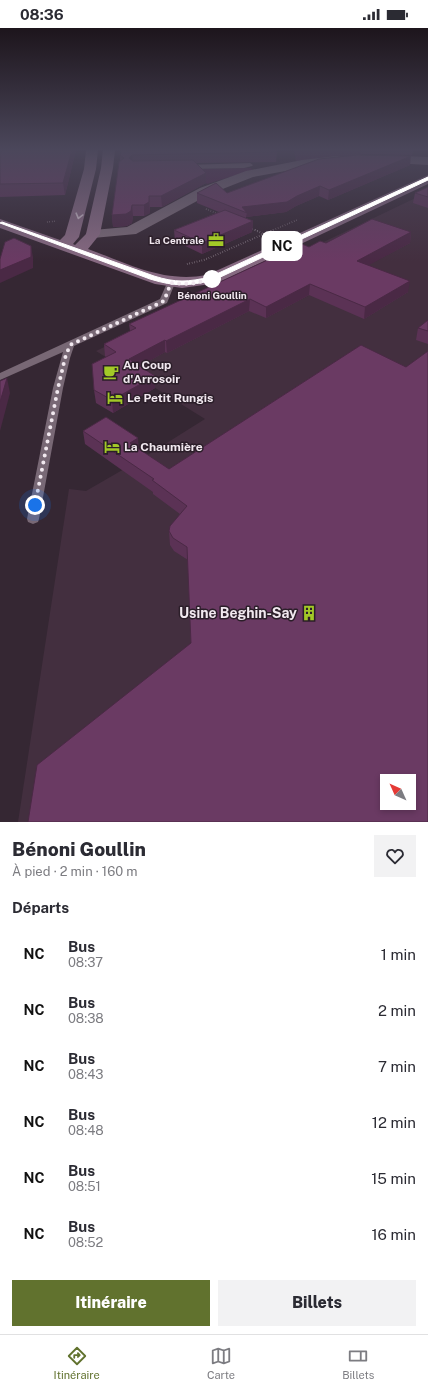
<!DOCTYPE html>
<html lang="fr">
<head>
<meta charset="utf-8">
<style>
	body { margin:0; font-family:"Public Sans",sans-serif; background:#f2f2f3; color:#2b2b33; height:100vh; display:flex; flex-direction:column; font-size:15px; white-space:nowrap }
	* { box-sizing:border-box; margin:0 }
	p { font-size:13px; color:#7c7c81 }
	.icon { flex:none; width:22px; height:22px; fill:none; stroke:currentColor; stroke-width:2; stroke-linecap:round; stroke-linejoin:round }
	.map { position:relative; height:794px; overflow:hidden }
	.drawer { display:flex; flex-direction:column; background:#fff; flex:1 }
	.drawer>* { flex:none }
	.badge { padding:0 8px; border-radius:6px; font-size:14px; line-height:26px }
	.needle { width:26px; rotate:315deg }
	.buttons { position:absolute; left:380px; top:746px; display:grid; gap:8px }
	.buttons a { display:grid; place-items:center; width:36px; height:36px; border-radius:0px; background:#fff; box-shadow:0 2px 6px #0003; font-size:20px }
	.you { position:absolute; width:20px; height:20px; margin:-10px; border:3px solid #fff; border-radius:50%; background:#1a73e8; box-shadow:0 0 0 6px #1a73e833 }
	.map>.badge { position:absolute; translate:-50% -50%; box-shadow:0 0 0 2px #fff }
	h2 { padding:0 12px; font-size:15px; line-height:36px }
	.round { display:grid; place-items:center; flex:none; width:42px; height:42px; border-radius:0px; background:#f2f2f3 }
	.head { display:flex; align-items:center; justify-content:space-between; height:68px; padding:0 12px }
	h1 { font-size:19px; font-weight:800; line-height:30px }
	.button { display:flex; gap:8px; margin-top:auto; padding:8px 12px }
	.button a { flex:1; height:46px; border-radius:0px; background:#61722e; color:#fff; font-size:16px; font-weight:800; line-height:46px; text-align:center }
	.button a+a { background:#f2f2f3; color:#2b2b33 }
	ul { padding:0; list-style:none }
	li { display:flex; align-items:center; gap:12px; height:56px; padding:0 12px }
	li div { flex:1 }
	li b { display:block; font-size:15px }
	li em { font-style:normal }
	li .badge { min-width:44px; font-weight:700; text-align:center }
	.status { display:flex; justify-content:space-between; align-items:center; height:28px; padding:0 20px; background:#fff; direction:ltr }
	.status svg { height:11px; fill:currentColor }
	.dock { display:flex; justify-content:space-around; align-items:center; height:56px; border-top:1px solid #e1e1e2; background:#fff; font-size:11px; color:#7c7c81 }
	.dock a { display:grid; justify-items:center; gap:2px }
	.dock .selected { color:#61722e }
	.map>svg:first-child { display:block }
</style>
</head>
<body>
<div class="status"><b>08:36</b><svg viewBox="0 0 49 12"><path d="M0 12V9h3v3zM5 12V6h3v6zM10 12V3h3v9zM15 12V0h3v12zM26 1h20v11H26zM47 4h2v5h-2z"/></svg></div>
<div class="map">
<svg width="428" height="794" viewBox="0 0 428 794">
	<rect width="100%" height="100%" fill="#352733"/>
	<!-- built -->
	<path fill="#432f3f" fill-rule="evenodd" d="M428,164V794H18L69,461L86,463L138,433L205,391L96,323ZM387,753H409V775H387Z"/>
	<!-- green -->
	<g fill="#51244a">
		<path d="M294,122H360L362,128L296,133Z"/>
		<path d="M251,140L252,142L207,156L205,154L142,142Z"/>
	</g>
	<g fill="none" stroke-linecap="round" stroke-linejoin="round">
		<!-- path-far1 -->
		<g stroke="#91858f" stroke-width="1.5" stroke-dasharray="0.5 2" stroke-linecap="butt">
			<path d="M206,181L218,186"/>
			<path d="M47,194L57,193"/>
			<path d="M250,200L258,203"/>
			<path d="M271,203L297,192"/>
		</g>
		<!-- path -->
		<g stroke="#91858f" stroke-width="2" stroke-dasharray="0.5 2" stroke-linecap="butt">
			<path d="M255,202L264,206"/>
			<path d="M187,236L204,232L273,202"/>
		</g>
		<!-- lane -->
		<g fill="#786875" fill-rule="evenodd">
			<path d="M250,135L253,137L252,138L244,140L185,141L182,139L185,137Z"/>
			<path d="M171,252L175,255L167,275L74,318L70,330L63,360L39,491L38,494L33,496L28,494L27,491L53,360L63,324L0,352V345L160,271L167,255Z"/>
		</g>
		<!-- street -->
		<g fill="#786875" fill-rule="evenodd">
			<path d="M381,127L428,129V137L377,134L375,131L377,128Z"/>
			<path d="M337,128L341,129L343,132L341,135L302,140L253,149L210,166L136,206L93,210L88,209L86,206L88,203L93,202L127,199L200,160L246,143L302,132Z"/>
		</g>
		<!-- secondary -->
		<path fill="#866981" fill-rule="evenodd" d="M86,122H98L96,141L79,209L73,216L75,217L86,206L101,140L103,122H115L113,140L100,206L88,221C129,236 163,255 207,247L428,147V156L218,255L182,260L155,256L0,200V191L60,212L65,207L84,141Z"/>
	</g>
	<!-- wall -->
	<g fill="#5b3255">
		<path d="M0,122H76L65,167L0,169Z"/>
		<path d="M360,122H425L413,123L412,127L361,126Z"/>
		<path d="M277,124L276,134L196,135L206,145V155L162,179H150V185L144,188H133L132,195L127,198L113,199L112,187L120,133V127Z"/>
		<path d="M410,137L328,172L319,168L296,178L286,184L246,189V190L253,193L252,204L202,226L175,213L174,202L219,184L197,175V165H227Z"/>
		<path d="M428,159V180L413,175L415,165Z"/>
		<path d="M411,204L410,215L368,237L408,264L364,291L309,267L266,290L249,283L167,325L165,324L140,338L155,348V360L113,385L96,375L94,362L106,329L105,328L104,316L130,303L129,296L309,219L326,215Z"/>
		<path d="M428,292V316L416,312L418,300Z"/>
		<path d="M361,317L191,615L188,532L174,523L170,517L169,503L180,486L153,466V464L85,416L83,403L139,421L169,441Z"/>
	</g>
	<!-- shaded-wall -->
	<g fill="#4a2945">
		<path d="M72,122H76L65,167L63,155Z"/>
		<path d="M413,122H425L413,123Z"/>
		<path d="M132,127L133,137L129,130Z"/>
		<path d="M411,128L410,137L328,172L329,162Z"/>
		<path d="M206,145V155L162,179L161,168Z"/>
		<path d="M320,158L319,168L296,178L286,184L246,189L247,185L242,179Z"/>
		<path d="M149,168L150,185L144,188V177Z"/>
		<path d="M132,177L133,188L132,195L127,198L113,199L112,187Z"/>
		<path d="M253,193L252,204L202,226V215Z"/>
		<path d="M411,204L410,215L356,244L357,233Z"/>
		<path d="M31,218L33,229V240L0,255V242Z"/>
		<path d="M410,253L408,264L364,291L365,279Z"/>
		<path d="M310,256L309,267L266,290V279Z"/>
		<path d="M250,271L249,283L167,325L166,313Z"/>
		<path d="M165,312V324L130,344L129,331Z"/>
		<path d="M155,348V360L113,385L112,372Z"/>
		<path d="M7,350L10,365L0,403V374Z"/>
		<path d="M138,410L139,423L130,415Z"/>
	</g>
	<!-- building -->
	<g fill="#6a3a63" stroke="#4a2945" fill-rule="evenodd">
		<path d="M4,122H72L63,155L0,156V124Z"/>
		<path d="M121,122H276L277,124L132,127L129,130L133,133L193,132L206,145L161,168H149V174L144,177H132L131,183L126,186L112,187L119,134L124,130L120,127Z"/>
		<path d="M357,127L411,128L329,162L320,158L297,168L287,174L242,179L247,185L197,165L216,155L227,165L319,131Z"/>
		<path d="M428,159V169L415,165Z"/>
		<path d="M225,182L253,193L202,215L174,202Z"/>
		<path d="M372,191L411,204L357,233L410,253L365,279L310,256L266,279L250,271L166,313L165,312L129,331L155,348L112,372L94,362L92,336L116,324L104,316L136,300L129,296L302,216L309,219L320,213L326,215Z"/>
		<path d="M14,210L31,218V229L0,242V231L5,214Z"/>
		<path d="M428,292V303L418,300Z"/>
		<path d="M361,317L406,339L428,323V794H28L37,737L191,615L187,519L173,510L169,503L170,498L187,478L152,452L154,451L83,403L106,389L138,410L130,415L169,441ZM387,753H409V775H387Z"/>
		<path d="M7,350L0,374V353Z"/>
	</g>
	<!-- one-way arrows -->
	<defs><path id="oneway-chevron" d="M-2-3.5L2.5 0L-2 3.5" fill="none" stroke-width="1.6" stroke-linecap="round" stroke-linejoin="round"/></defs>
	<use stroke="#ccbcc8" href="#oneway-chevron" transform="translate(79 188) rotate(105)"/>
	<!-- sky -->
	<linearGradient id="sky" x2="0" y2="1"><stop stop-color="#1d151c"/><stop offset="0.52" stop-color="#4b475b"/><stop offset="1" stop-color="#4b475b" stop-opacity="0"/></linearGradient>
	<rect width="428" height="233" fill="url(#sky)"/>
	<!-- line -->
	<path fill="#fff" stroke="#fff" d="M428,149V152L214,252C188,258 176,259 150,251L0,195L2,194L154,248C176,255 188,254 210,249Z"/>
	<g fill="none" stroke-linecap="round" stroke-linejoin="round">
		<!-- walk -->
		<path stroke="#f1e8ef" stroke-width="4" stroke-dasharray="0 7.2" d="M35,477L58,360L65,330L70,317L164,273L171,255L190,256L212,251"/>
	</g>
	<!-- icons -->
	<defs>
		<symbol id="office-bare" viewBox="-9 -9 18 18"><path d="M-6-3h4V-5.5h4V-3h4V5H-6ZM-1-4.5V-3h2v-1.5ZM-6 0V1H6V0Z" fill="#a3c927" stroke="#2b1e29" stroke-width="2.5" paint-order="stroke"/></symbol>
		<symbol id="cafe-bare" viewBox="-9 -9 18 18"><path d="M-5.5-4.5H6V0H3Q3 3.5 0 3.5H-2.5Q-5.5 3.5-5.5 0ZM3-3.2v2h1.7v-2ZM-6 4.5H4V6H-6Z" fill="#a3c927" stroke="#2b1e29" stroke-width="2.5" paint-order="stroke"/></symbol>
		<symbol id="hotel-bare" viewBox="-9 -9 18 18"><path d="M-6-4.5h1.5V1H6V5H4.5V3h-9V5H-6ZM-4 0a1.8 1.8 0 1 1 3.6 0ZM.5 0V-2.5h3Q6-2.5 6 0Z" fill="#a3c927" stroke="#2b1e29" stroke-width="2.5" paint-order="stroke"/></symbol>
		<symbol id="building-bare" viewBox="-9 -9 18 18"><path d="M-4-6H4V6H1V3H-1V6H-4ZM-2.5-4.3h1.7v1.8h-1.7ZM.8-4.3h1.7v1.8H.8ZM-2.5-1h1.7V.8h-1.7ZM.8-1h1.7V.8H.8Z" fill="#a3c927" stroke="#2b1e29" stroke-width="2.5" paint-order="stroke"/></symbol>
	</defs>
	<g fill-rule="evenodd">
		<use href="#office-bare" x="205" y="201" width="22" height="22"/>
		<use href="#cafe-bare" x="100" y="333" width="22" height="22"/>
		<use href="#hotel-bare" x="104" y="359" width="22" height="22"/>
		<use href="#hotel-bare" x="101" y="408" width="22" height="22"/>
		<use href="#building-bare" x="298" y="574" width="22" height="22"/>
	</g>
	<!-- markers -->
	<circle fill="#fff" stroke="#fff" stroke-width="2" cx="212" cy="251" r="8"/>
	<g text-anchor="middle" stroke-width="3" stroke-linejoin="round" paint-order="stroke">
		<!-- far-poi labels -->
		<g font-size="10" font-weight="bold" fill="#f1e8ef" stroke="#2b1e29" text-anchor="end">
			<text x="204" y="216">La Centrale</text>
		</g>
		<!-- far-stop labels -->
		<g font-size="10" font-weight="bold" fill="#f1e8ef" stroke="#2b1e29">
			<text x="212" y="271">Bénoni Goullin</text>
		</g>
		<!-- poi labels -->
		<g font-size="12" font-weight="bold" fill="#f1e8ef" stroke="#2b1e29" text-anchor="start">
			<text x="123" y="341">Au Coup<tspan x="123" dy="14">d'Arrosoir</tspan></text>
			<text x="127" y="374">Le Petit Rungis</text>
			<text x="124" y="423">La Chaumière</text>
		</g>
		<!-- near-poi labels -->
		<g font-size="14" font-weight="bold" fill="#f1e8ef" stroke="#2b1e29" text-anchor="end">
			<text x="297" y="590">Usine Beghin-Say</text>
		</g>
	</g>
</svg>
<div class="buttons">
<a><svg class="needle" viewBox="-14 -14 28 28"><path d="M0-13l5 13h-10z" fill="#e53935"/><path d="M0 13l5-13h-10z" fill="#7c7c81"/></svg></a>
</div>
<div class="you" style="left:35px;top:477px"></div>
<b class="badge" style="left:282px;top:218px;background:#fff;color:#111">NC</b>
</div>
<section class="drawer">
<div class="head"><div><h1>Bénoni Goullin</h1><p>À pied · 2 min · 160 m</p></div><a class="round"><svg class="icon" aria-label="heart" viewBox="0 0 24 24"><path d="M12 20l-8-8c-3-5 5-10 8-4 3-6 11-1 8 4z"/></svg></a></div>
<h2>Départs</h2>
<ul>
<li><span class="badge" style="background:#fff;color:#111">NC</span><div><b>Bus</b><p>08:37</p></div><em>1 min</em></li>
<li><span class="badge" style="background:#fff;color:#111">NC</span><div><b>Bus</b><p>08:38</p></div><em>2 min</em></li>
<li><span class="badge" style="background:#fff;color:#111">NC</span><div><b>Bus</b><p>08:43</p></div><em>7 min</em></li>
<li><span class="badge" style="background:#fff;color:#111">NC</span><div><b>Bus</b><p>08:48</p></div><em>12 min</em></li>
<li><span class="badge" style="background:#fff;color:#111">NC</span><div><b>Bus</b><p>08:51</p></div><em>15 min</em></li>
<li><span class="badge" style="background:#fff;color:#111">NC</span><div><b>Bus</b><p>08:52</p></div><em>16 min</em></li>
</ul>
<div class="button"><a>Itinéraire</a><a>Billets</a></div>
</section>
<nav class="dock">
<a class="selected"><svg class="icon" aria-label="directions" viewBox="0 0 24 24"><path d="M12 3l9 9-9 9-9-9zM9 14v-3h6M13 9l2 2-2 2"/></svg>Itinéraire</a>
<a><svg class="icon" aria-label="map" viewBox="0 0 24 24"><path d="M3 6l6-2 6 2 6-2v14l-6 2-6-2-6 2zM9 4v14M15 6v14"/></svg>Carte</a>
<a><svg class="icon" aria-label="tickets" viewBox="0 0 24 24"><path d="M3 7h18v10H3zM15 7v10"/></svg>Billets</a>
</nav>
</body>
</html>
